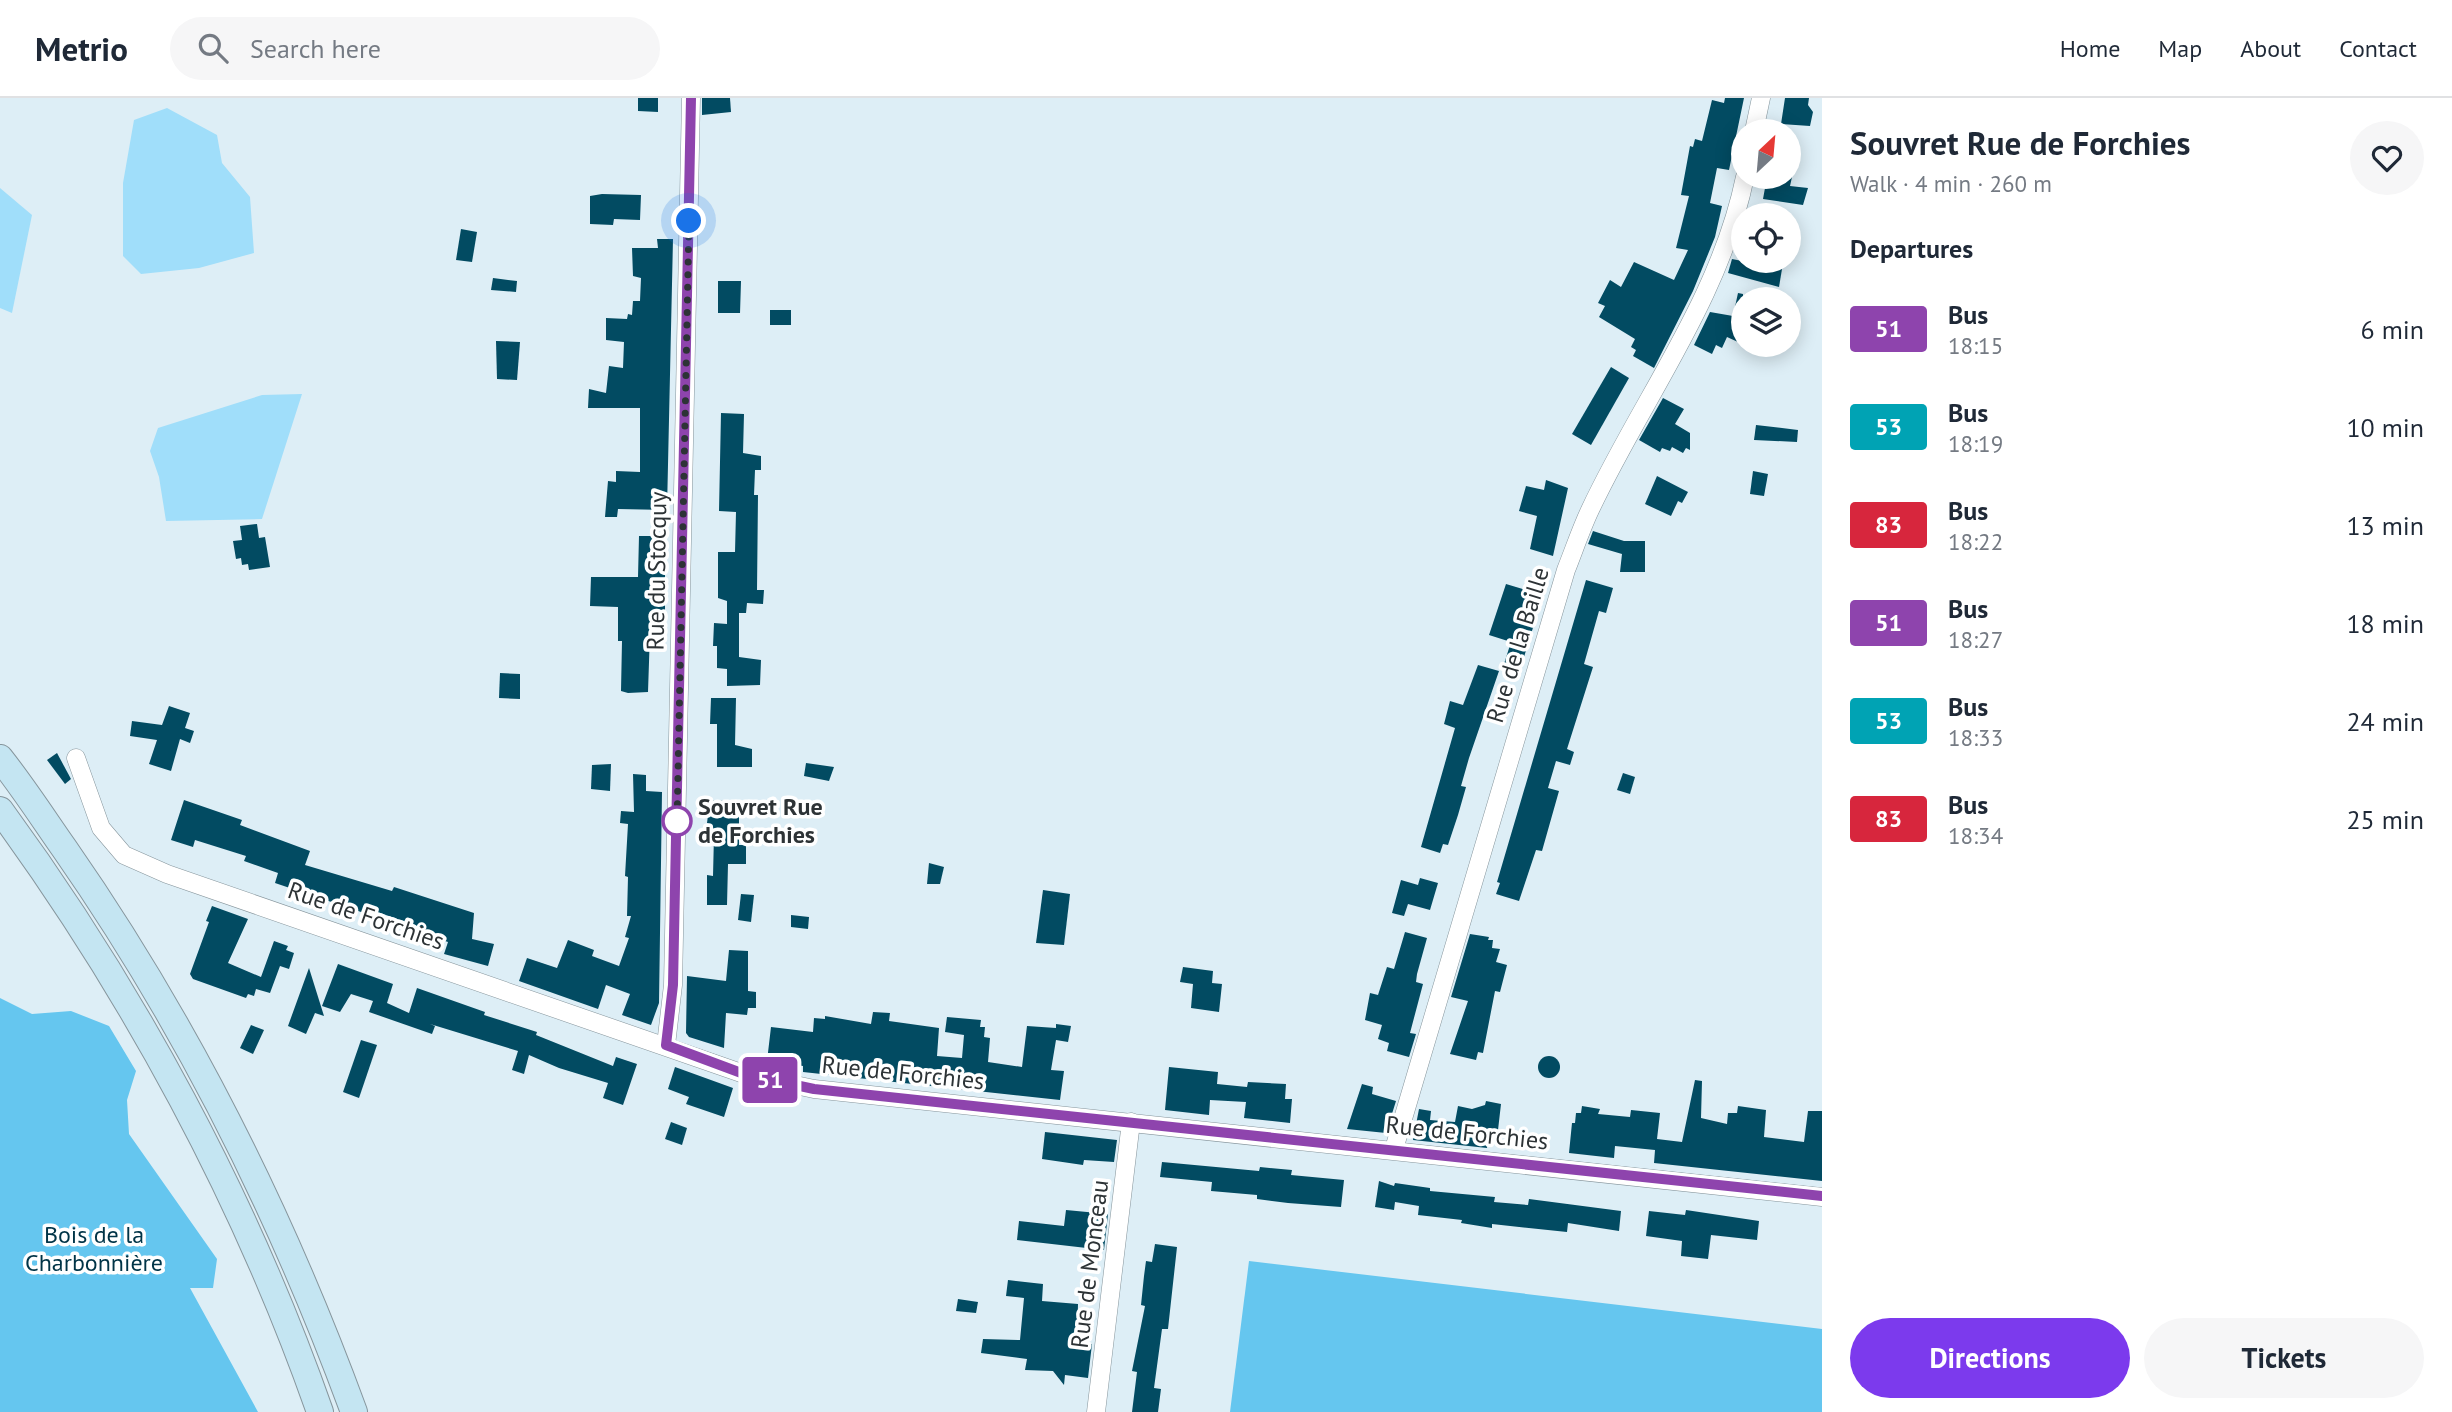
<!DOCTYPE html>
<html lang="en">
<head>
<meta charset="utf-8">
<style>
	body { margin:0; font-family:"PT Sans",sans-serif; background:#f6f6f7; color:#1f2937; height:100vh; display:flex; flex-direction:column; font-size:26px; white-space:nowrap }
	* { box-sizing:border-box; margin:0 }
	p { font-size:23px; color:#747a83 }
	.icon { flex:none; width:38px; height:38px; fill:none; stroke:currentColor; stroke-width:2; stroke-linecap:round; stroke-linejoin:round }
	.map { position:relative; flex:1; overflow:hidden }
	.drawer { display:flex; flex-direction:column; background:#fff; width:630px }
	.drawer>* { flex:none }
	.badge { padding:0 14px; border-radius:5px; font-size:24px; line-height:46px }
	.needle { width:46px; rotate:26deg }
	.buttons { position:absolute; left:1731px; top:21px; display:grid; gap:14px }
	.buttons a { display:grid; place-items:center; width:70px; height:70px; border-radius:50%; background:#fff; box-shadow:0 4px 18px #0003; font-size:35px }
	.you { position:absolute; width:35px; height:35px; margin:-18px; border:5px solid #fff; border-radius:50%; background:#1a73e8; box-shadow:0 0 0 10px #1a73e833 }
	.map>.badge { position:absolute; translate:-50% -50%; box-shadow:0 0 0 4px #fff }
	h2 { padding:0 28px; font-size:26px; line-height:63px }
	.round { display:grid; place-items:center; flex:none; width:74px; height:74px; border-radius:37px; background:#f6f6f7 }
	.head { display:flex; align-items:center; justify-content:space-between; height:119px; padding:0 28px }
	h1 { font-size:33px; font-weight:700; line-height:52px }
	.action { display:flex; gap:14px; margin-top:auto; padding:14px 28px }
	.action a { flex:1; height:80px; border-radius:42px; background:#7c3aed; color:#fff; font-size:28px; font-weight:700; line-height:80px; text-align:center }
	.action a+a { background:#f6f6f7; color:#1f2937 }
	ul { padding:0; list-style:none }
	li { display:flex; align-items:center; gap:21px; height:98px; padding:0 28px }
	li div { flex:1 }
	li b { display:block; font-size:26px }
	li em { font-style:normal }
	li .badge { min-width:77px; font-weight:700; text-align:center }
	header { display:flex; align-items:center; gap:42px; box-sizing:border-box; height:98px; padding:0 35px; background:#fff; border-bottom:2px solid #e0e1e3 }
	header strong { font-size:33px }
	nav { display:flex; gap:38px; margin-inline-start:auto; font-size:24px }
	.search { width:490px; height:63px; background:#f6f6f7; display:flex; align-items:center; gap:18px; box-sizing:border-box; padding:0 24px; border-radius:38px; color:#747a83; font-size:26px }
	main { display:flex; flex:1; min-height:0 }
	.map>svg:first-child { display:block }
</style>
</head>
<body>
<header>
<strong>Metrio</strong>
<div class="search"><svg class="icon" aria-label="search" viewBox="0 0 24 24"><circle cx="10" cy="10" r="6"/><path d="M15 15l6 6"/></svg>Search here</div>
<nav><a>Home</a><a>Map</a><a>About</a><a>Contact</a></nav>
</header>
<main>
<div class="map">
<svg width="1822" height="1314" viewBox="0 0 1822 1314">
	<rect width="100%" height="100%" fill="#ddeef6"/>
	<!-- green -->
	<g fill="#65c6ef">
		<path d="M0,900L32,916L71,913L109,928L136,973L127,1002L129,1036L217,1161L213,1190H190L258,1314H0Z"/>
		<path d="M1249,1163L1822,1231V1314H1230Z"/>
	</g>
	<!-- water -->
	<g fill="#a0defa">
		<path d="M167,10L217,37L222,65L250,99L254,155L199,170L141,176L123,158V85L134,22Z"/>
		<path d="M0,90L32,117L12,215L0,210Z"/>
		<path d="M302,296L262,421L166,423L159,379L150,353L158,330L262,297Z"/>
	</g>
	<!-- building -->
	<g fill="#024b62">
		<path d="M638,0H658V14L638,13Z"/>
		<path d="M702,0H730L731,14L702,17Z"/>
		<path d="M1725,0H1744L1729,72L1717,70L1710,105L1722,108L1715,139L1693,193L1654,270L1633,258L1636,252L1631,249L1635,241L1599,219L1605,208L1598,205L1610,182L1621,189L1634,164L1674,182L1688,152L1676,150L1689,98L1681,97L1690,48L1693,49L1695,41L1702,43L1712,2L1724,5Z"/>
		<path d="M1785,0H1809L1808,7L1813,14L1810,28L1781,26Z"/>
		<path d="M1767,79H1792L1790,88L1808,90L1803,107L1763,101Z"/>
		<path d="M602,96L641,97L640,122L614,121L613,127L590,126V98Z"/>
		<path d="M461,131L477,134L472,164L456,162Z"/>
		<path d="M657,141H673L667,412L618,411L617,419H605L608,383L616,384V373L640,374V310H588L589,291L606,295L609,268L623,270L624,244L606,242V220L627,221L628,216L632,217L633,203H640L641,180L633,178L632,150H658Z"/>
		<path d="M1732,161L1782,171L1779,189L1728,175Z"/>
		<path d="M493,180L517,183L516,194L491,192Z"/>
		<path d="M718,183H741L740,215H718Z"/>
		<path d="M1738,195L1743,196V235L1738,244L1727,239L1722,250L1716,247L1712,256L1694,247L1710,214L1733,218Z"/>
		<rect x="770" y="212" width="21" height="15"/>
		<path d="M496,243L520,244L517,282L497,281Z"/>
		<path d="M1611,269L1629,280L1591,347L1572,336Z"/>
		<path d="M1663,300L1684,311L1675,326L1690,335V352L1686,350L1683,355L1672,349L1670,353L1662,350L1660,354L1639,342Z"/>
		<path d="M721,315L744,316L743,355L761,358V372H755L754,397H758L757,492H764L763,506L747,505L746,515H739V559L761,562L760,587L727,588V571L717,570V548H713L714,525L727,526V503L718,500V454H735L736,414L719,413Z"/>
		<path d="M1756,327L1798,332L1797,344L1754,342Z"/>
		<path d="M1753,373L1768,376L1764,398L1750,396Z"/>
		<path d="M1657,378L1688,394L1682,405L1678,403L1671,418L1645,406Z"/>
		<path d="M1546,382L1568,390L1553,458L1530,451L1537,418L1519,413L1526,388L1544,392Z"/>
		<path d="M257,426L259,440L265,439L270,469L249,472L248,466L242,467L241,460L236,461L233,443L242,442L240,428Z"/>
		<path d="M1593,433L1624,443H1645V474H1620L1622,456L1588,446Z"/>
		<path d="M639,438H658V465H665V535L650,534L648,594L628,595L621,593L622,543H618V509L590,508L591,479H638Z"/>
		<path d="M1586,482L1613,490L1606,515L1599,513L1584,566L1593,569L1567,651L1574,654L1570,667L1556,663L1548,690L1559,693L1542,753L1536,752L1519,803L1496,796L1500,785L1497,784Z"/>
		<path d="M1506,486L1543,497L1520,572L1504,566L1511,544L1489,537Z"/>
		<path d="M1478,567L1499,573L1469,660L1461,688L1466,689L1458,717L1448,747L1443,746L1440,755L1421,749L1455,630L1444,626L1450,603L1463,607Z"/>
		<path d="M500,575L520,576V601L499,600Z"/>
		<path d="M711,600H736L735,647L752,651V669H717V626H710Z"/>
		<path d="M169,608L190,615L185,630L194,633L190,645L180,641L171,673L149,666L157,642L130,638L132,623L162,627Z"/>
		<path d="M57,655L71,681L65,686L47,662Z"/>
		<path d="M806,665L834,669L829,683L804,678Z"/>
		<path d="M611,666L610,693L591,691L592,667Z"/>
		<path d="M1623,675L1635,679L1630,696L1617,692Z"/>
		<path d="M633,676L646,677V693L662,694L659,905L651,927L622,917L630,896L606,887L598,911L519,883L527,860L557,870L568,842L594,852L592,858L619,868L629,840L625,839L631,818H627L628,779L625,778L628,726L620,725L621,713L634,714Z"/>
		<path d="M184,702L242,722L240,727L310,753L305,767L392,793L394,789L474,815L472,841L494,846L488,868L444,856L448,844L421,835L420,829L369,811L367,816L275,785L278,775L244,763L246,758L195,742L193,749L171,742Z"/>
		<path d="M710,702L730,703L739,709V747H746V766H728L727,807H707V777L713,778L714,737H711V726L707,725Z"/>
		<path d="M929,765L944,769L940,786H927Z"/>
		<path d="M1420,780L1438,785L1430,812L1408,806L1404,818L1392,815L1401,782L1418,787Z"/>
		<path d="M1043,792L1070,796L1064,847L1036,845Z"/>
		<path d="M741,796L754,797L751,824L738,822Z"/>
		<path d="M212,808L248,821L228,865L261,879L274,843L288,848L286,852L294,855L289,871L280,868L270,895L256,891L254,898L248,896L246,900L193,881L190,876L209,824L206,823Z"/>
		<path d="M791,817L809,819L808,831L791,829Z"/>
		<path d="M1405,834L1427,840L1417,876L1416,884L1423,886L1410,935L1416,936L1409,959L1387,953L1389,945L1378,941L1382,927L1365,922L1370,895L1378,897L1387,869L1394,871Z"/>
		<path d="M1470,836L1489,839L1488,842H1493L1492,850L1500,851L1496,864L1507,867L1500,894L1495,893L1483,955L1478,954L1476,962L1450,956L1468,903L1451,899Z"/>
		<path d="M729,852L748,853V893L756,894V910H748L747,917L726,915L724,950L689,939L686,935L687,878L726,883Z"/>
		<path d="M338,866L393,886L387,905L409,915L417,890L485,914L484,917L537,934L536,937L613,968L616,959L637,966L623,1007L603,1000L608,985L559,970L529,957L524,976L512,972L518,953L430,926L435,928L432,936L369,914L373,903L351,896L340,914L322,908Z"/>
		<path d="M1183,869L1213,873L1212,885L1222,886L1219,914L1191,910L1193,886L1180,884Z"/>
		<path d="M309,870L324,918L315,915L306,936L288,928Z"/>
		<path d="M873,914L890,915L889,923L939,930L937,958L962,960L964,937L945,934L947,919L981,922L980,929H985L984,939L990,940L988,964L1022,969L1027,928L1056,930V926L1071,928L1068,944L1056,942L1051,972L1064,973L1060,1002L803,974V968L767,963L771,929L813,934L814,920L825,921V918L871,926Z"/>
		<path d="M251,927L264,932L253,956L240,950Z"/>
		<path d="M361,942L377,947L359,1000L343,994Z"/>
		<circle cx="1549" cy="969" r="11"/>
		<path d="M675,969L733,990L724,1019L686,1006L689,999L668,991Z"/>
		<path d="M1169,969L1218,974L1217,986L1247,989L1248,984L1286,986L1285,1001H1292L1290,1025L1244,1020L1246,1004L1210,1002L1209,1017L1165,1012Z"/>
		<path d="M1695,982L1702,983L1701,1020L1727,1026L1728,1015H1737L1738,1008L1766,1012L1764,1039L1804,1044L1808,1013H1822V1083L1654,1065L1655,1052L1615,1048L1614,1060L1569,1055L1572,1025H1575L1576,1015H1581L1582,1008L1600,1011L1598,1016L1630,1019L1631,1012L1660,1015L1657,1041L1682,1044Z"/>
		<path d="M1362,986L1373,989L1372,996L1396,1003L1386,1035L1347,1031Z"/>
		<path d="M1486,1003L1501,1006L1498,1032L1489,1031L1487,1050L1413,1042L1419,1011L1431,1013L1430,1022L1455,1024L1458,1008L1472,1011L1485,1007Z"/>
		<path d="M671,1024L687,1030L682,1047L665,1041Z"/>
		<path d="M1045,1034L1117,1042L1114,1064L1084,1062L1083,1067L1042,1061Z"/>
		<path d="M1162,1064L1259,1073L1260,1069L1292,1072L1291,1077L1344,1082L1341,1109L1288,1105L1257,1101V1097L1211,1093L1212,1084L1160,1079Z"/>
		<path d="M1379,1083L1394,1088L1395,1085L1430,1090V1093L1495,1099L1494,1104L1528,1107L1529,1101L1621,1113L1619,1133L1568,1125L1567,1134L1492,1126V1130L1461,1125L1462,1122L1418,1117L1419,1108L1395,1104L1394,1112L1375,1109Z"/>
		<path d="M1066,1112L1108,1116L1104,1152L1017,1142L1019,1123L1064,1128Z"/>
		<path d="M1686,1112L1759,1123L1757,1142L1711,1137L1708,1161L1681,1158L1682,1143L1646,1138L1649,1113L1685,1117Z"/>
		<path d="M1155,1146L1177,1149L1168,1231H1162L1154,1290L1161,1291L1158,1314H1132L1137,1274L1132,1273L1145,1208L1141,1207L1144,1178L1146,1163L1152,1164Z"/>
		<path d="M1008,1182L1043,1186L1042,1203L1078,1206L1077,1244L1092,1246L1088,1280L1065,1277L1064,1287L1053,1273L1025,1272L1027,1261L981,1255L983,1241L1020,1242L1024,1200L1006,1198Z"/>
		<path d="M958,1201L978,1204L976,1215L956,1213Z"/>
	</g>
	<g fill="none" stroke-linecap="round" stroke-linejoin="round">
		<defs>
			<g id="minor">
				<path d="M1754,33L1761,0"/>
				<path d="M76,660L101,730L124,757L167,776L744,976L814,991L1822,1099"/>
				<path d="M666,947L673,887L691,0"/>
				<path d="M1394,1051L1566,472C1574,452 1581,431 1590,412C1642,301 1720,201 1745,79"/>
				<path d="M1096,1314L1131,1024"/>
			</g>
			<g id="secondary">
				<path d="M0,660C23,689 43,720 64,750C186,925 281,1115 354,1314"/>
				<path d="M0,712C134,895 245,1100 320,1314"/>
			</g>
		</defs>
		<!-- minor casing -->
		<use href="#minor" stroke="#86959c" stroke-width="19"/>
		<!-- secondary casing -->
		<use href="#secondary" stroke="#86959c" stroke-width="28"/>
		<!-- minor -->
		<use href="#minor" stroke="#fff" stroke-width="18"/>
		<!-- secondary -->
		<use href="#secondary" stroke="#c4e5f2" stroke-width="26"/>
	</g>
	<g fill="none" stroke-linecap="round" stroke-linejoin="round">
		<defs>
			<path id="line" d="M691,0L673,887L666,947L744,976L814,991L1822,1098"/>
		</defs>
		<!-- line casing -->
		<use href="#line" stroke="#fff" stroke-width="16"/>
		<!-- line -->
		<use href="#line" stroke="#8e44ad" stroke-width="10"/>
		<!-- walk -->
		<path stroke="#2d3336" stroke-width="7" stroke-dasharray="0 12.6" d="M677,723V727L689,123"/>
	</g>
	<!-- markers -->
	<circle fill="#fff" stroke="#8e44ad" stroke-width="3.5" cx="677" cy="723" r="14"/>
	<g text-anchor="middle" stroke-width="7" stroke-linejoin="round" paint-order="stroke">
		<!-- street labels -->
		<g font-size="24" fill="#2d3336" stroke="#fff">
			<text transform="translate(657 473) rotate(-89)" y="8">Rue du Stocquy</text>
			<text transform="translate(1518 547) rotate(-73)" y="8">Rue de la Baille</text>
			<text transform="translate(366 818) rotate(19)" y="8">Rue de Forchies</text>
			<text transform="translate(903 975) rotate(6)" y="8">Rue de Forchies</text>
			<text transform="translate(1467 1035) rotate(6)" y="8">Rue de Forchies</text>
			<text transform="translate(1090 1166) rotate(-83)" y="8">Rue de Monceau</text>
		</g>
		<!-- stop labels -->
		<g font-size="24" font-weight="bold" fill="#2d3336" stroke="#fff" text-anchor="start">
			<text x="698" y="717">Souvret Rue<tspan x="698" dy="28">de Forchies</tspan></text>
		</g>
		<!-- park labels -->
		<g font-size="24" fill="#003447" stroke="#fff">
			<text x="94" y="1145">Bois de la<tspan x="94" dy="28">Charbonnière</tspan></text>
		</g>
	</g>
</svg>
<div class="buttons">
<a><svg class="needle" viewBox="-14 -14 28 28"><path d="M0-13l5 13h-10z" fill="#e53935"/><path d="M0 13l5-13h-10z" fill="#747a83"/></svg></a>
<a><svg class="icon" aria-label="locate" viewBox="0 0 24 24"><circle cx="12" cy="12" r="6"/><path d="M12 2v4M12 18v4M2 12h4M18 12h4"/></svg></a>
<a><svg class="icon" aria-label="layers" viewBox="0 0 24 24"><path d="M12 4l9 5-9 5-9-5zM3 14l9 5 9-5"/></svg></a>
</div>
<div class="you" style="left:689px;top:123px"></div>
<b class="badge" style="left:770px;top:982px;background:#8e44ad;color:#fff">51</b>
</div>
<section class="drawer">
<div class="head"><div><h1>Souvret Rue de Forchies</h1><p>Walk · 4 min · 260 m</p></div><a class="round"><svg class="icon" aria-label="heart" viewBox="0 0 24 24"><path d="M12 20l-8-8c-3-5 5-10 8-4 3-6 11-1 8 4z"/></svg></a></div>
<h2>Departures</h2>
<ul>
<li><span class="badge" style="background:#8e44ad;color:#fff">51</span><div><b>Bus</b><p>18:15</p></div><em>6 min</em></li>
<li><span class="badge" style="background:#00a3b4;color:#fff">53</span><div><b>Bus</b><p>18:19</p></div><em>10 min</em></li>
<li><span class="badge" style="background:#d7263d;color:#fff">83</span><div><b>Bus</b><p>18:22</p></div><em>13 min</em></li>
<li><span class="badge" style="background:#8e44ad;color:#fff">51</span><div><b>Bus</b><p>18:27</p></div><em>18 min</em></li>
<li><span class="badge" style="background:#00a3b4;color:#fff">53</span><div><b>Bus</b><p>18:33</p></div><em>24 min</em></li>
<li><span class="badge" style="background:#d7263d;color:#fff">83</span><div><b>Bus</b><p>18:34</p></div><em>25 min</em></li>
</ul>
<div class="action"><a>Directions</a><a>Tickets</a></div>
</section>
</main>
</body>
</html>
